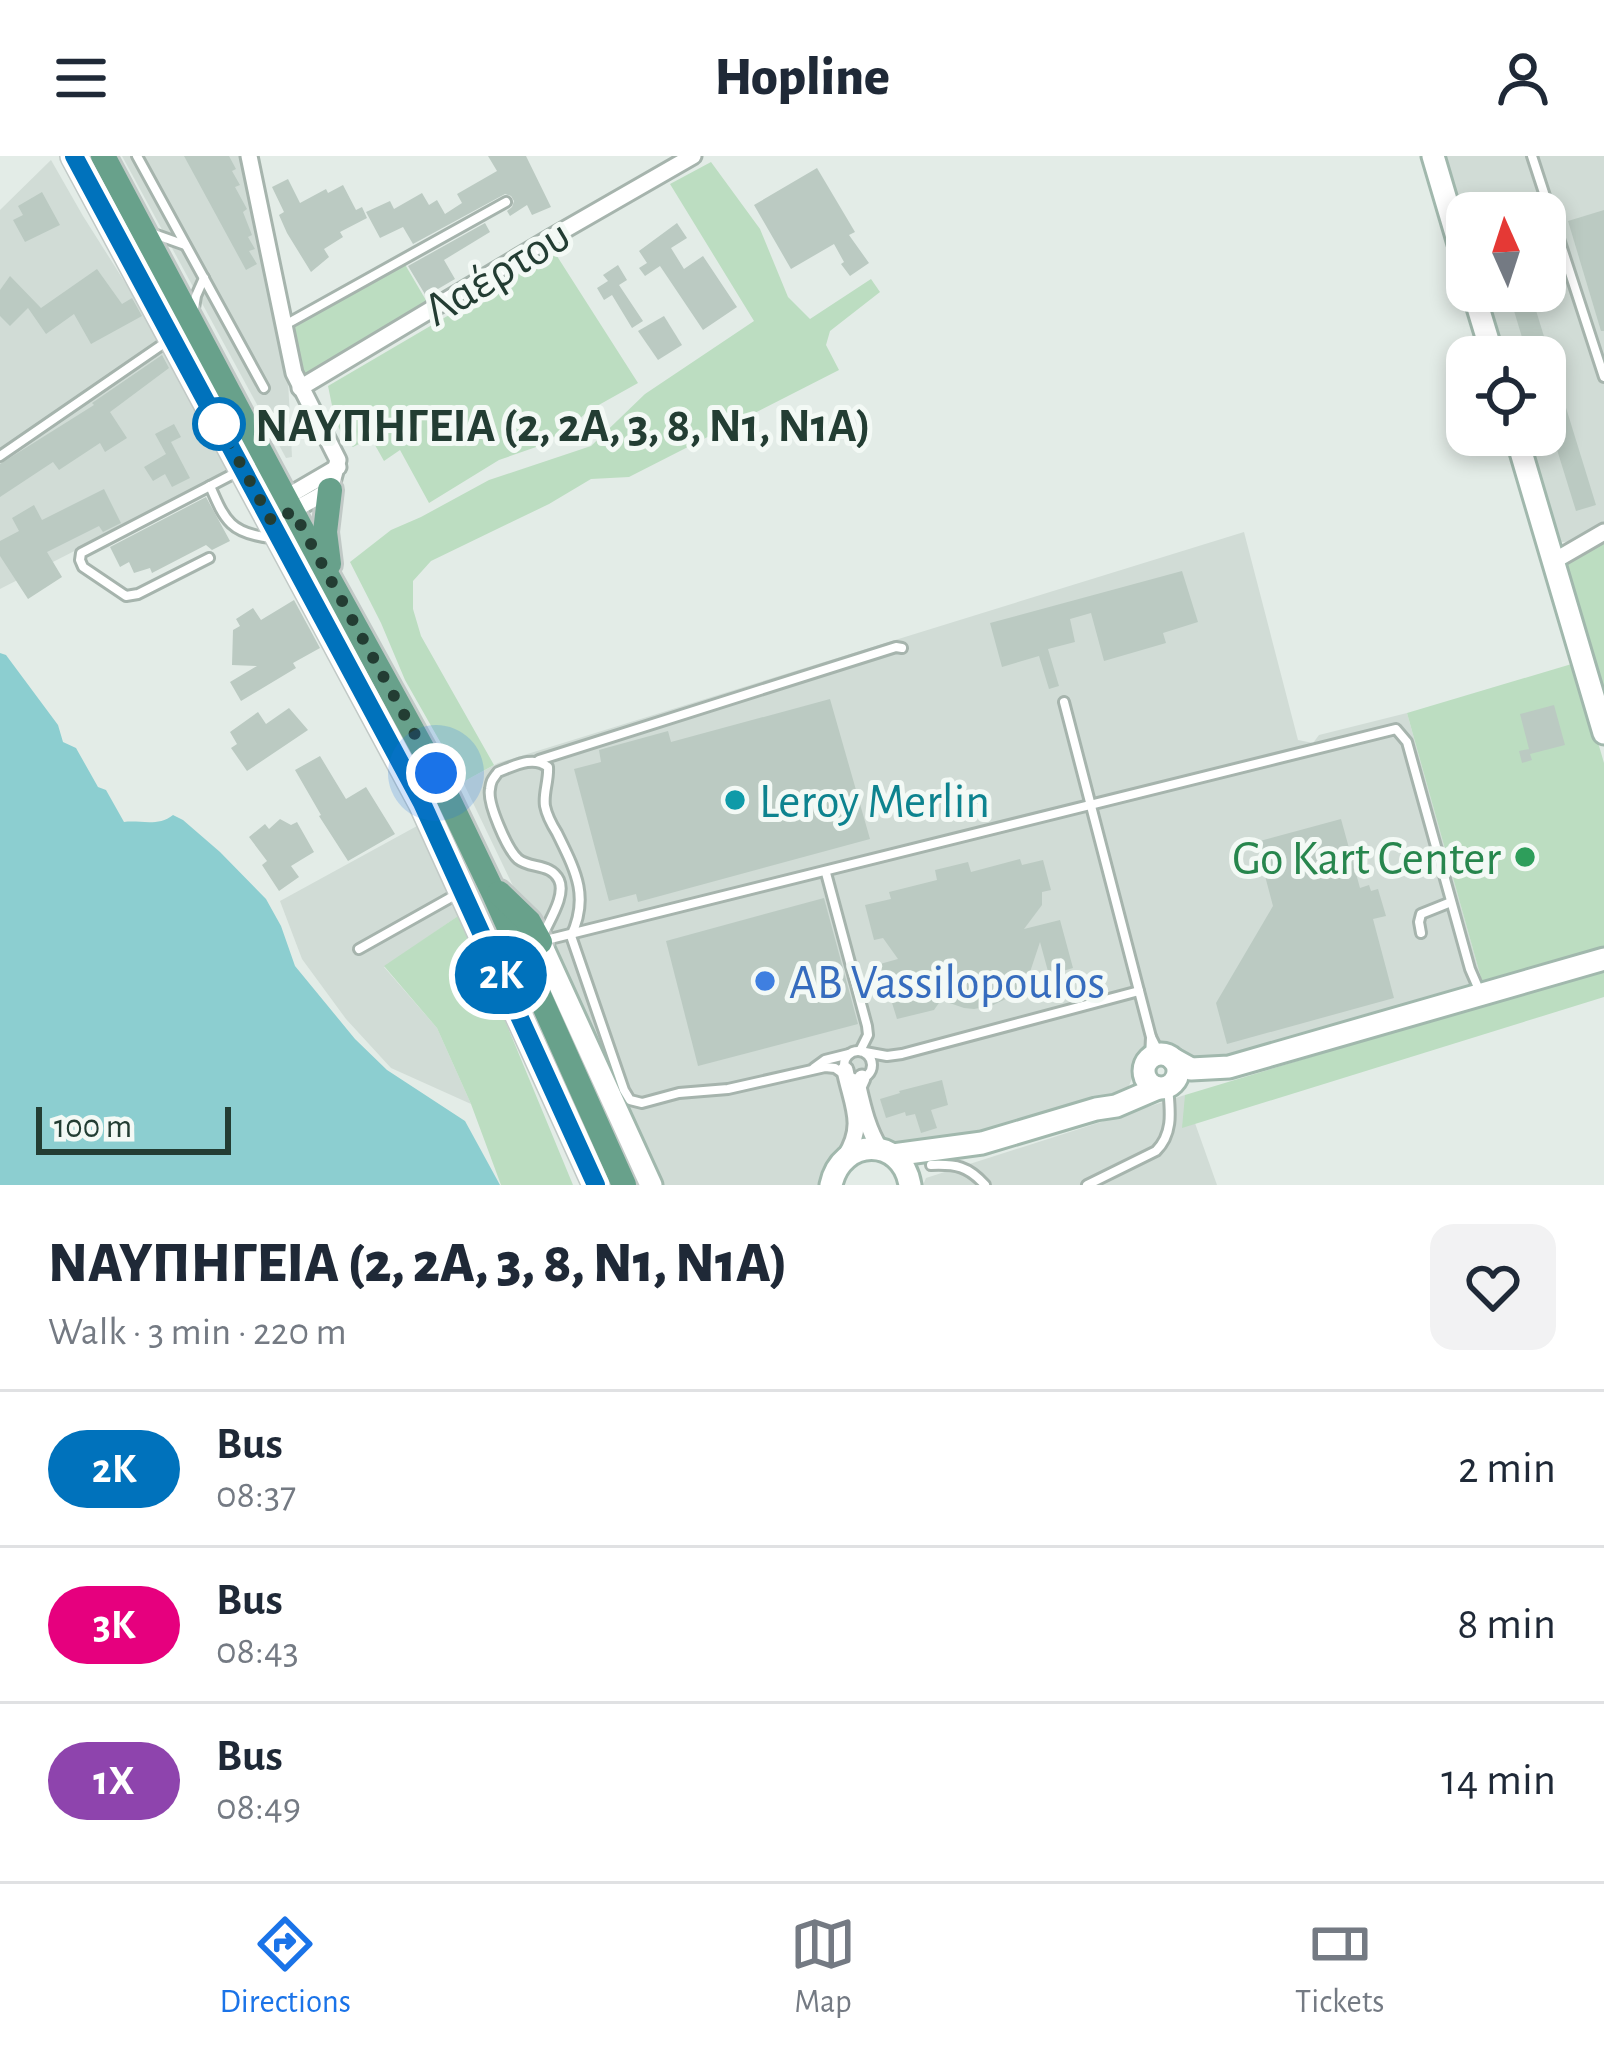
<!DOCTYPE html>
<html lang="en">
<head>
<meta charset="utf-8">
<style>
	body { margin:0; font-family:"Alegreya Sans",sans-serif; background:#f2f2f3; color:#1f2937; height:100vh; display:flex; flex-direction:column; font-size:45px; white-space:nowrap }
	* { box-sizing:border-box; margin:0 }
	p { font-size:39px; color:#747a83 }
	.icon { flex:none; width:66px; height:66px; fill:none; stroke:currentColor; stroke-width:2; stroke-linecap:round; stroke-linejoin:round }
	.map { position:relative; height:1029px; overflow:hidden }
	.details { display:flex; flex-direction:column; background:#fff; flex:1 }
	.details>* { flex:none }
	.badge { padding:0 24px; border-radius:39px; font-size:42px; line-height:78px }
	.needle { width:78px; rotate:357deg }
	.buttons { position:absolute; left:1446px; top:36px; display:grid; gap:24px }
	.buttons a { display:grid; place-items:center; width:120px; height:120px; border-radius:24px; background:#fff; box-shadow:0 6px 18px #0003; font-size:60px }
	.scale { position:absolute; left:36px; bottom:30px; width:195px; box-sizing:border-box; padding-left:12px; border:6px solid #233d33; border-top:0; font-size:33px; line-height:42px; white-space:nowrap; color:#233d33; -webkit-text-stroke:9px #f3f9f5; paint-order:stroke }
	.you { position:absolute; width:60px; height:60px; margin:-30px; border:9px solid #fff; border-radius:50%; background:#1a73e8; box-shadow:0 0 0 18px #1a73e833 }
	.map>.badge { position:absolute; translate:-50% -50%; box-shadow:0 0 0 6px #fff }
	.round { display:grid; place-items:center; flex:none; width:126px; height:126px; border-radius:24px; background:#f2f2f3 }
	.headline { display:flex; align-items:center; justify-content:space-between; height:204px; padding:0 48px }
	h1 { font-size:57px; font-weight:800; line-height:90px }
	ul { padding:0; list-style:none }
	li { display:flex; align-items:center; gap:36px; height:156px; padding:0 48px; border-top:3px solid #e0e1e3 }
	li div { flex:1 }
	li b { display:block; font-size:45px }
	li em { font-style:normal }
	li .badge { min-width:132px; font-weight:700; text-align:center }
	header { display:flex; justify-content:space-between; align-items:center; height:156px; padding:0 48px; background:#fff; font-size:54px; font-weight:800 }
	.tabs { display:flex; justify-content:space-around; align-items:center; height:168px; border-top:3px solid #e0e1e3; background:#fff; font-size:33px; color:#747a83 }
	.tabs a { display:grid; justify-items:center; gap:6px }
	.tabs .on { color:#1a73e8 }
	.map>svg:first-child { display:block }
</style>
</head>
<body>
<header><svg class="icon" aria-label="menu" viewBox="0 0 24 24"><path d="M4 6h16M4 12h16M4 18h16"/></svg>Hopline<svg class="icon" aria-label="person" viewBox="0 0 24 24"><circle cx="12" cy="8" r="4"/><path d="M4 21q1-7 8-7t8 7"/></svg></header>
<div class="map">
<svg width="1604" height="1029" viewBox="0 0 1604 1029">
	<rect width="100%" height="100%" fill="#e3ece7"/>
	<!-- built -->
	<g fill="#d1dcd6">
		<path d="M122,0H244L288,224L292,301L286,302Z"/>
		<path d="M1438,0H1604V370L1579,385L1562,386L1555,382L1523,279H1545V201H1499L1479,135H1545V57H1467V95Z"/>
		<path d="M51,4L83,60L241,310L0,433V54Z"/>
		<path d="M1244,376L1298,584L1313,587L1319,579L1407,557L1483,829L1217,910L1186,909L1164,893H1154L1139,906L1128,932L1120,939L1001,975L916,989L888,984L880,977L862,970L836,998L819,1029H651L548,796L534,751L514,732L463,626L498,607Z"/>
		<path d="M417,670L461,758L384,811L437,872L471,948L391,912L346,863L302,803L280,745Z"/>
		<path d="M1185,939L1217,1029H923L926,1022Z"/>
	</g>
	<!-- green -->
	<g fill="#bcddc1">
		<path d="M711,6L760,73L788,141L810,163L871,123L880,136L830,175L826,189L839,214L629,321L591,323L549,348L431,405L413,425V453L421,480L494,609L463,626L405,524L381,467L350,406L391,374L421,361L489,324L591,290L645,238L754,165L670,28Z"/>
		<path d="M555,97L638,227L588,255L572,270L539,290L499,304L429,347L400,294L384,305L371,282L353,291C335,275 333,253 328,230Z"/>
		<path d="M403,105L427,146L303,222L290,168Z"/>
		<path d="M1604,385V543L1565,407Z"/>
		<path d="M1575,507L1604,607V796L1483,829L1407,557Z"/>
		<path d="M461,758L573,1029H501L471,948L437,872L384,810Z"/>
		<path d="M1604,812V841L1182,972L1185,939Z"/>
	</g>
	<!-- water -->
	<path fill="#8cced0" d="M0,497L6,499L58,569L63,586L76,592L98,631L106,634L124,666C141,664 158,671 173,659L183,664L220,696L266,743L281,770L295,810L355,883L387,914L465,965L500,1029H0Z"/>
	<!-- building -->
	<g fill="#bbcac2">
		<path d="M184,0H229L236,13L232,15L240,29L235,31L247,53L243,56L252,79L248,81L255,93L249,95L257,108L246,114Z"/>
		<path d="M488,0H526L551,51L532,59L527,49L510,60L507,55L512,51L514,45L511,40L505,38L413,88L403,71L380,82L366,56L390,45L394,53L422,37L429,49L437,44L445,58L462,47L457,38L497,15Z"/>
		<path d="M817,12L855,76L849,79L869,107L850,120L841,108L844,106L834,88L791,113L754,49Z"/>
		<path d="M288,23L300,47L326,33L328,37L343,29L356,54L362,51L367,62L340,76L343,81L324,93L329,101L311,116L287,77L279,59L284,56L272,31Z"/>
		<path d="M42,36L60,69L25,86L13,64L23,59L18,50Z"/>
		<path d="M1604,54V175H1601L1568,65Z"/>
		<path d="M485,67L490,76L444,104L455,123L426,140L408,110Z"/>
		<path d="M677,67L687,82L671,92L684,113L703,100L737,151L703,174L660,110L645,120L639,112L647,107L639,95Z"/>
		<path d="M618,109L627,124L619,129L643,165L632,172L612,139L604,144L597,132L608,125L603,119Z"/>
		<path d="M97,113L122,148L132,142L142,160L91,188L74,158L46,178L28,152L10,170L0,160V134L10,120L41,152Z"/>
		<path d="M1508,135H1530L1596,349L1576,355L1545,255V201H1528Z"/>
		<path d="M664,160L682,189L658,204L638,175Z"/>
		<path d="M162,199L169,212L110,256L127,282L105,296L100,287L59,314L53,306L0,341V308L94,249L92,247Z"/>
		<path d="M174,268L181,281L171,286L190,322L172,331L165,318L153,325L144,311L166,298L155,278Z"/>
		<path d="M104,333L121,367L103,376L99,370L47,396L62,421L28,443L0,400V385L19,375L12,362L34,349L42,364Z"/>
		<path d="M206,341L230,385L212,394L206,389L152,417L150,412L134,417L129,406L120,411L110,391Z"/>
		<path d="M1182,415L1198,466L1163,477L1166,487L1104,505L1091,457L1070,463L1075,486L1048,493L1059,530L1049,533L1039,500L1002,511L990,467Z"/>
		<path d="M294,444L320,492L293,507L296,512L241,545L230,526L257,510L232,509L233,474L240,470L236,463L253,452L261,464Z"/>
		<path d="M830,543L870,683L638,746L636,738L609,745L574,613L601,606L599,594L606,592L668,575L671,586Z"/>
		<path d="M1554,549L1565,589L1530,598L1532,604L1522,607L1519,595L1529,593L1530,597L1520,558Z"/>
		<path d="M289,552L308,574L247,615L231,592L237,588L230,576L258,556L266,568Z"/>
		<path d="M320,600L346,643L366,631L395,678L348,705L319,660L321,659L295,614Z"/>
		<path d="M280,663L291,669L297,666L314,696L291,710L299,721L279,735L262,709L267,705L249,681L265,668L269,673Z"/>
		<path d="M1341,663L1360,732L1369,729L1371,735L1378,733L1386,760L1373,763L1394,842L1227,888L1216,847L1273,750L1256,686Z"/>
		<path d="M1020,703L1022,709L1043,704L1051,734L1042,736V749L1024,773L1060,764L1073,812L1049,819L1040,786L1030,816L1012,840L991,850L974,853L964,852L941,844L934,854L897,863L880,808L898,803L883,782L874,784L865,749L891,743L889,736L937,724L935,714L968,706L971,716Z"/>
		<path d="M824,742L858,868L698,910L666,785Z"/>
		<path d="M942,924L948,949L931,954L937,972L921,977L915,958L906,960L905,956L886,962L880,943L900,937L899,935Z"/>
	</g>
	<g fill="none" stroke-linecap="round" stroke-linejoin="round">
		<defs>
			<g id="lane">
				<path d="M137,0L264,232"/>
				<path d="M1532,0L1604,221"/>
				<path d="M154,78L185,89"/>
				<path d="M194,152L196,140L204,122"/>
				<path d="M285,169L506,46"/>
				<path d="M0,300L166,186"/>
				<path d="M210,330C225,365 231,378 272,382"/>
				<path d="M209,402L138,438L126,440L83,411L80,404L81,397L237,316"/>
				<path d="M1064,546L1151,881"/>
				<path d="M539,604L896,491L902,492"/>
				<path d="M826,717L867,870L868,879L860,895"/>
				<path d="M544,777C550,763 566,739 559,724C551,707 530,713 518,703C507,693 487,647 490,633C491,624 493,623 498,616C514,610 533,599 548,611C549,625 543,637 545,650C547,660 552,669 557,677C575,714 590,740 571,780L624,934L630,944L642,947L679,937L728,933L825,911L835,912L845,919"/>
				<path d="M1421,777L1419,766L1421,758L1451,746"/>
				<path d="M546,784L1396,573L1407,586L1470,813L1480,836"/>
				<path d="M359,793L457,738"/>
				<circle cx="858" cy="909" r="14"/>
				<path d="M865,896L887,900L902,898L1139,835"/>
				<path d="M1150,903L1151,881L1160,899"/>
				<path d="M814,912L825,904L849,898"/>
				<path d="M931,1009C956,1008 968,1010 985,1029"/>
				<path d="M1087,1029L1156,995C1174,977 1170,954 1168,931"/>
			</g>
			<g id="street">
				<path d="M249,0L294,217L338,304L330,334L285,359"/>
				<path d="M300,232L552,81L693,0"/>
				<path d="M278,346L338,311"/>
				<path d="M1554,405L1604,376"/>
				<path d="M862,922L858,931C863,953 868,974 880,993"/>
				<path d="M845,1001C866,969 852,949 845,914"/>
			</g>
			<g id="secondary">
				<path d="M1433,0L1467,115"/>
				<path d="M1473,135L1493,201"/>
				<path d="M1516,279L1604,577"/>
				<path d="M540,786L651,1029"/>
				<circle cx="1161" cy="915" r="17"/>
				<path d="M1173,903L1191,913L1229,911L1604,803"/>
				<path d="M893,999L982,987L1096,953L1116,950L1158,932"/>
				<path d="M831,1029C841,981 902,980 910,1029"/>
			</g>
			<g id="primary">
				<path d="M74,0L422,647L596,1029"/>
				<path d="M103,0L301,372L436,617L494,738L624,1029"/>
				<path d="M329,408L325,376L330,334"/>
				<path d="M499,737L529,766L540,786"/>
			</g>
		</defs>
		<!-- lane casing -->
		<use href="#lane" stroke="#a6b4ad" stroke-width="14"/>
		<!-- street casing -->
		<use href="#street" stroke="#a6b4ad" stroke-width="21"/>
		<!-- secondary casing -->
		<use href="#secondary" stroke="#a1b8ad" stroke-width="27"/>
		<!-- primary casing -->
		<use href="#primary" stroke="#c1c9c6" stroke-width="30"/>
		<!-- lane -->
		<use href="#lane" stroke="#fff" stroke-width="8"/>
		<!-- street -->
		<use href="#street" stroke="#fff" stroke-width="15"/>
		<!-- secondary -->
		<use href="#secondary" stroke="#fff" stroke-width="21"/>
		<!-- primary -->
		<use href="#primary" stroke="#68a18b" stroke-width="24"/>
	</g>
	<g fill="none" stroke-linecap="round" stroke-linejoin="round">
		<defs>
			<path id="line" d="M74,0L422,647L596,1029"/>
		</defs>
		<!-- line casing -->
		<use href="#line" stroke="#fff" stroke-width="27"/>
		<!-- line -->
		<use href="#line" stroke="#0072bc" stroke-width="18"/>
		<!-- walk -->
		<path stroke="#233d33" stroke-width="12" stroke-dasharray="0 21.6" d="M219,268L272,366L293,355L436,617"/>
	</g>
	<!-- markers -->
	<circle fill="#fff" stroke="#0072bc" stroke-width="6" cx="219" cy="268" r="24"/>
	<circle fill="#0f9aa8" stroke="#f3f9f5" stroke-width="4.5" cx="735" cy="644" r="12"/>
	<circle fill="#2e9e5b" stroke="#f3f9f5" stroke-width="4.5" cx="1525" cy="701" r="12"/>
	<circle fill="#3f7fe0" stroke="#f3f9f5" stroke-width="4.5" cx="765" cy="825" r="12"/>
	<g text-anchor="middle" stroke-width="10" stroke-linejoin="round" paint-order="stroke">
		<!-- street labels -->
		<g font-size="48" fill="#233d33" stroke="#f3f9f5">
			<text transform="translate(496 115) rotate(-31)" y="17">Λαέρτου</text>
		</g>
		<!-- stop labels -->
		<g font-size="48" font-weight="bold" fill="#233d33" stroke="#f3f9f5" text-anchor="start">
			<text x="255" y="285">ΝΑΥΠΗΓΕΙΑ (2, 2Α, 3, 8, Ν1, Ν1Α)</text>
		</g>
		<!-- culture labels -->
		<g font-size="48" fill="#0d838f" stroke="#f3f9f5" text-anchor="start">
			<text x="759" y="661">Leroy Merlin</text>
		</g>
		<!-- leisure labels -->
		<g font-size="48" fill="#27864d" stroke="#f3f9f5" text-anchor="end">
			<text x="1501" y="718">Go Kart Center</text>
		</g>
		<!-- shop labels -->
		<g font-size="48" fill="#366cbe" stroke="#f3f9f5" text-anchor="start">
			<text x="789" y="842">AB Vassilopoulos</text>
		</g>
	</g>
</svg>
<div class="buttons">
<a><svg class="needle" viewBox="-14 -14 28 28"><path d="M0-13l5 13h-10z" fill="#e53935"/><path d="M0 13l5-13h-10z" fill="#747a83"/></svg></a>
<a><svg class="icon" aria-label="locate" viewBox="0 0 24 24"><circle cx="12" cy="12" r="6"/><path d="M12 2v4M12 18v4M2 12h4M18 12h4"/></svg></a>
</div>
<div class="scale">100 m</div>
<div class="you" style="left:436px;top:617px"></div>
<b class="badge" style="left:501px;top:819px;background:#0072bc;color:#fff">2Κ</b>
</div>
<section class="details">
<div class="headline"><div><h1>ΝΑΥΠΗΓΕΙΑ (2, 2Α, 3, 8, Ν1, Ν1Α)</h1><p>Walk · 3 min · 220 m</p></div><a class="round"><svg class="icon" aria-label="heart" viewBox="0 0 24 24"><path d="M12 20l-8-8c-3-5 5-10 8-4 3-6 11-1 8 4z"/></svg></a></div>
<ul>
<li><span class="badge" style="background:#0072bc;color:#fff">2Κ</span><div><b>Bus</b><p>08:37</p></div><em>2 min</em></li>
<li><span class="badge" style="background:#e6007e;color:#fff">3Κ</span><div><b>Bus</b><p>08:43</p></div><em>8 min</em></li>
<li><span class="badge" style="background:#8e44ad;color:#fff">1Χ</span><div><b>Bus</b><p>08:49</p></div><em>14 min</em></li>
</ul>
</section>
<nav class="tabs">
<a class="on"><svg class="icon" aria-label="directions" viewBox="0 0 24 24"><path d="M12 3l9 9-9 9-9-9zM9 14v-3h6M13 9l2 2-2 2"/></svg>Directions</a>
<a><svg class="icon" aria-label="map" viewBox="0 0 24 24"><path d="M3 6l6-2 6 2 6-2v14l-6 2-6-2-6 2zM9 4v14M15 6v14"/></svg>Map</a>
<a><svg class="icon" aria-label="tickets" viewBox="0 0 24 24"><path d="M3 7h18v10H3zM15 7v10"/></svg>Tickets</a>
</nav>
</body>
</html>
